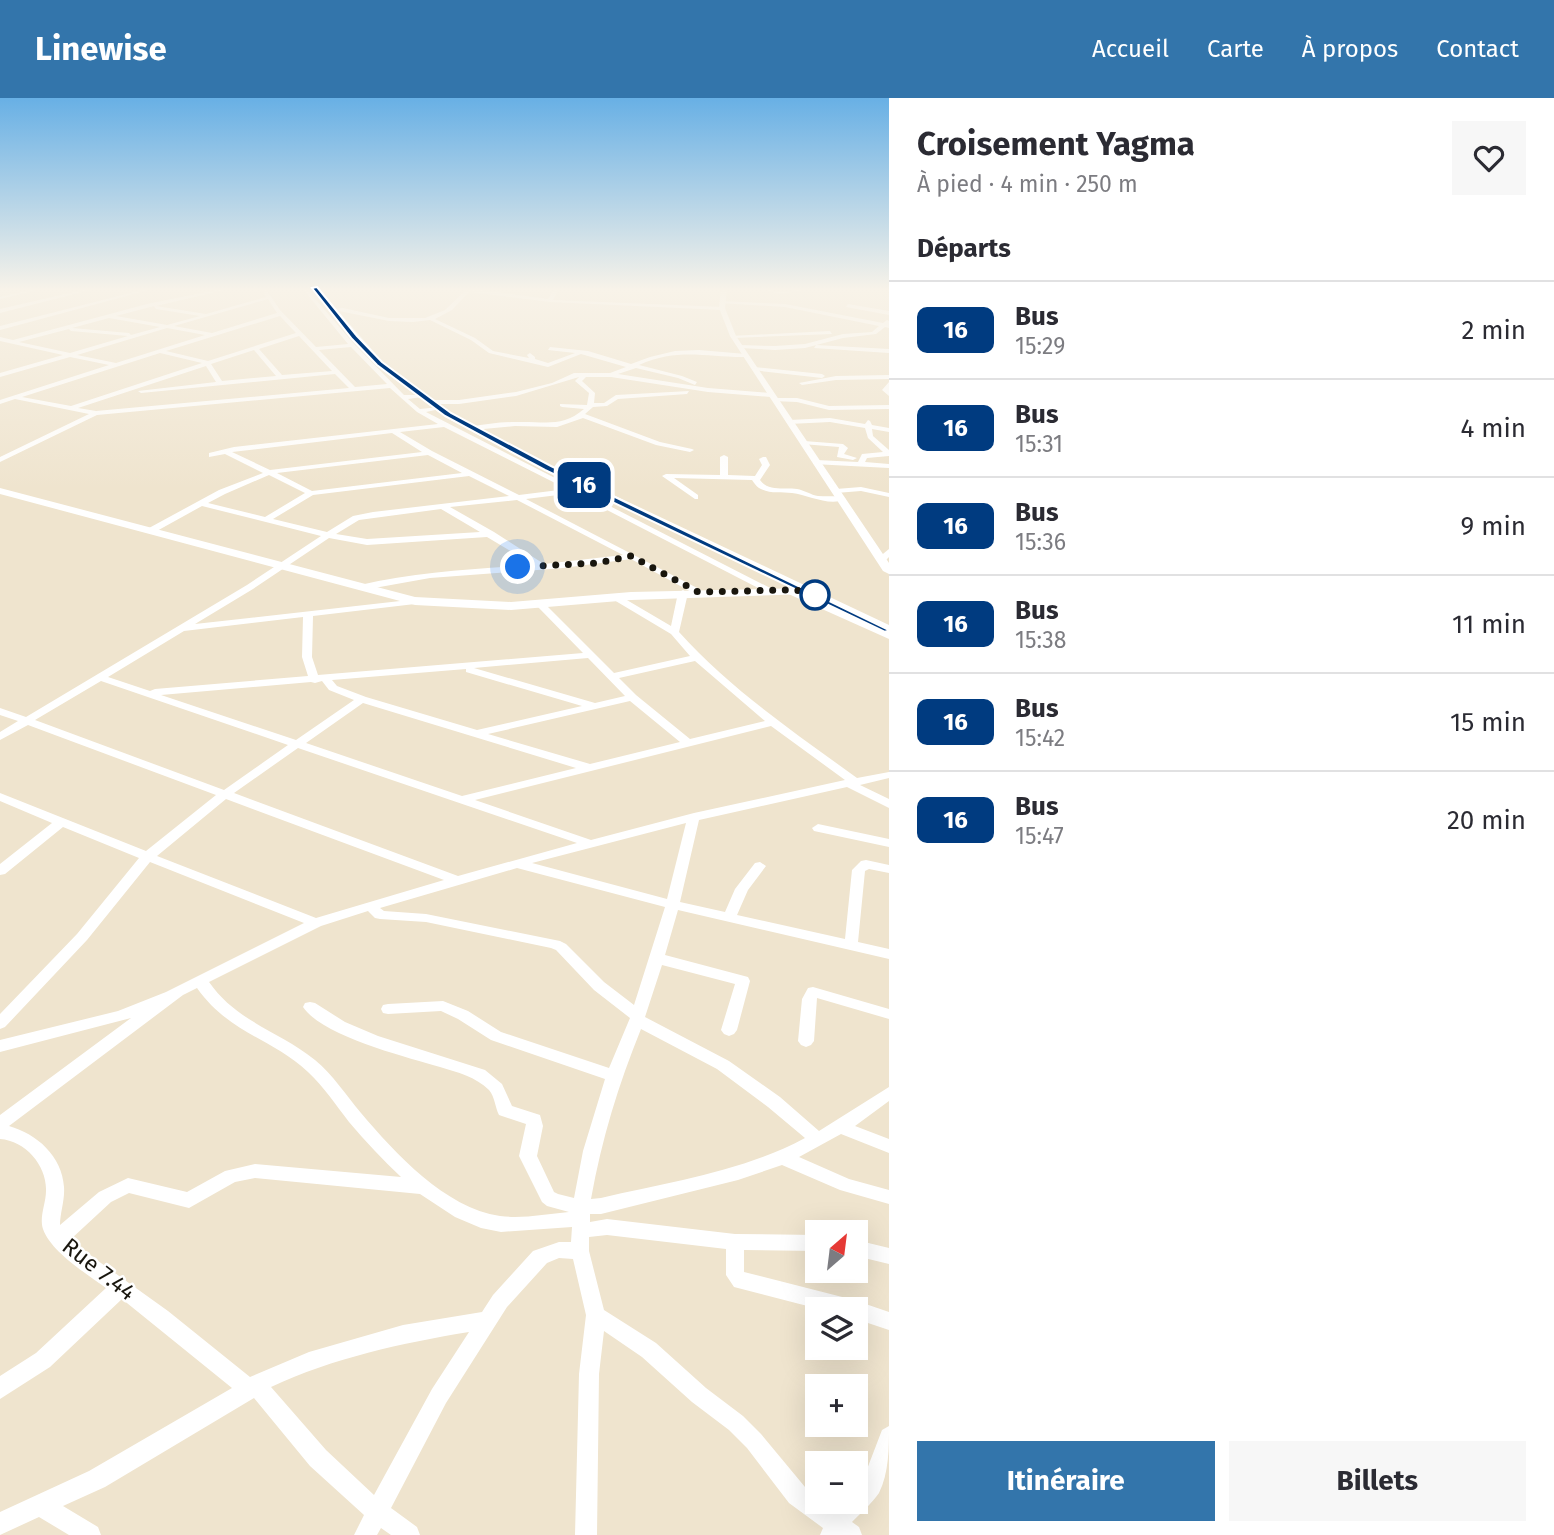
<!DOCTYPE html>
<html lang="fr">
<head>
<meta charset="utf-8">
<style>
	body { margin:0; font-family:"Fira Sans",sans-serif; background:#f7f7f7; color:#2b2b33; height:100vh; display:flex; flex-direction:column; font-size:26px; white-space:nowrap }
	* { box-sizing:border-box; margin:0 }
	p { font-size:23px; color:#7c7c81 }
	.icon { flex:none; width:38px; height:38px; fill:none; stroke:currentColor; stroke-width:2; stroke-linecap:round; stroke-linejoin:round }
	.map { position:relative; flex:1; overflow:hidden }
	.side { display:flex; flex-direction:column; background:#fff; width:665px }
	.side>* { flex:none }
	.badge { padding:0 14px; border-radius:10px; font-size:24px; line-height:46px }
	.needle { width:46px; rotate:28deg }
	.controls { position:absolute; left:805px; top:1122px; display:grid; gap:14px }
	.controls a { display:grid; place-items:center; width:63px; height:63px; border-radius:0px; background:#fff; box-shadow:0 7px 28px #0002; font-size:35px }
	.you { position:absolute; width:35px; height:35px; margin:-18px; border:5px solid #fff; border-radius:50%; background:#1a73e8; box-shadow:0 0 0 10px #1a73e833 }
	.map>.badge { position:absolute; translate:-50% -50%; box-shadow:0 0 0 4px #fff }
	h2 { padding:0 28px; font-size:26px; line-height:63px }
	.round { display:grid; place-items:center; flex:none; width:74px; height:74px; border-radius:0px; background:#f7f7f7 }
	.head { display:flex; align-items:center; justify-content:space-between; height:119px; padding:0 28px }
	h1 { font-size:33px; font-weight:700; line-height:52px }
	.button { display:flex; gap:14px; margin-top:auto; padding:14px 28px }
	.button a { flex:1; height:80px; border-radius:0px; background:#3375ab; color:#fff; font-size:28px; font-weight:700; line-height:80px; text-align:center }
	.button a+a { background:#f7f7f7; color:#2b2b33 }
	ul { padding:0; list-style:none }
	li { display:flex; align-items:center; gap:21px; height:98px; padding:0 28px; border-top:2px solid #e1e1e2 }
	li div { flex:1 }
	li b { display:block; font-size:26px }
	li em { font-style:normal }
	li .badge { min-width:77px; font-weight:700; text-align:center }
	header { display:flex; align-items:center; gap:42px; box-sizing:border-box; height:98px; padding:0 35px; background:#3375ab; color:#fff }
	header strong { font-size:33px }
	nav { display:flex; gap:38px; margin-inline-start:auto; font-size:24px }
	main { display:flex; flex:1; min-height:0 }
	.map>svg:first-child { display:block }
</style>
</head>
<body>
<header>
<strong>Linewise</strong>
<nav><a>Accueil</a><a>Carte</a><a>À propos</a><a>Contact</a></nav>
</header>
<main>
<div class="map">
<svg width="889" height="1437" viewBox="0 0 889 1437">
	<rect width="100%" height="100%" fill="#efe4ce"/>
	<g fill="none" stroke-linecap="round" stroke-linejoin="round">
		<!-- street -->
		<g fill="#fff" fill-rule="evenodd">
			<path d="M39,190H46L0,201V199Z"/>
			<path d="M91,190H98L0,215V211Z"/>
			<path d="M150,190H156L0,232V228Z"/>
			<path d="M226,190H233L156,208L206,216L266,199L261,190H265L280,212L316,249L348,246L302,190H306L354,246L404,297H422V299L408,301L420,311L440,309V311L426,314L774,492L769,495L766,494L574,395L526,401L701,492V496H695L631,461L563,470L430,480L363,492L360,491V487C417,474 475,471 534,467L487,439L367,447L329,440L253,491L195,526L418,501V505L415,506L313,518L312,559L318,577L583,555L538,509V505H544L614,575L690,558L671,536L614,502V498H620L671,528L678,495L683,492L688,495L679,534C730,591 795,635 857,680L889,674V680L860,687L889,701V710L847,689L699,722L680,804L725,814L735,791L755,765L760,764L766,768L748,792L737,817L845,841L852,772L861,763L866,762L889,767V775L869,771L865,773L858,844L889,851V861L678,812L665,857L748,879L750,883L737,932L734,936L729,938L724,936L721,932L735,886L662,867L645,919L729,963L780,999L819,1033L889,989V1003L855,1028L889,1041V1055L841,1036L799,1059L849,1081L889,1092V1106L840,1092L782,1067L738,1082L601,1116H590V1124L607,1121L735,1136L817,1137V1153L744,1152V1174L854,1202L889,1214V1232L856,1221V1211H819L734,1189L726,1177V1151L607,1137L589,1139V1153L604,1212L656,1245L706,1290L743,1318L761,1336L805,1389L817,1398V1404H824L834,1411L841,1404H856V1388L864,1379L882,1332L889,1328C889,1350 889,1375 879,1395C872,1405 861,1415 852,1424L859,1429L862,1437H820L823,1430L789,1405L747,1350L729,1332L692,1304L642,1259L604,1233L599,1276L597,1437H575L579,1276L586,1217L573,1161L559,1160L547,1165L507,1209L446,1305L391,1410L417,1429L420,1437H391L381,1430L377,1437H354L364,1417L310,1368L254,1300L105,1389L63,1408L98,1429L101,1437H69L39,1419L0,1437V1414L89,1373L232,1290L122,1201L50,1269L0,1301V1278L36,1255L106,1190C87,1176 51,1154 43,1131C39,1119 46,1105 46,1093C47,1068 26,1043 0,1041V1017L131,920L0,954V942L118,913L166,894L304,825L150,764L87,842L5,929L0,931V916L77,836L139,760L63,729L5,776L0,777V766L52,725L0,703V695L146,753L216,697L28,627L0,642V634L18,623L0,617V610L26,619L247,487L321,438L202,408L155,434H149V430L219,392L263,375L225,356L209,359V355L234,349L438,326L417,314L390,290L97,317L0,364V359L89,316L15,301L0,306V302L109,267L70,259L0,279V275L63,257L0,243V239L13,242L147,206ZM268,201L277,215L212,235L174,228ZM154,208L156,211L200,218L167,227L116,218ZM280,218L296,235L208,263L166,253ZM109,220L160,229L131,237L129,235L72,230ZM167,230L205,237L116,265L77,257ZM69,231L71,233L128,238L70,255L19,244ZM299,238L332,273L282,277L259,251ZM351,249L387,286L355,289L319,252ZM254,252L276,278L222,283L211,266ZM160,255L202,265L71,308L22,299ZM206,268L216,284L138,293L141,295L335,276L349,290L96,313L78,310ZM444,329L567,391L519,397L432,353L400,334ZM392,335L422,354L270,372L232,354ZM428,357L462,375L312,393L277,375ZM269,377L305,395L265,419L208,405L225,396ZM469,378L509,398L373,414L353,418L327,434L273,421L313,397ZM517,402L623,457L544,466L494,434L450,409ZM441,411L480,434L367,441L336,436L359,422ZM303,519L302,559L308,578L155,591L150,593L108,579L184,533ZM588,560L625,598L595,605L474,570ZM695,563L765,623L690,641L636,597L619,580ZM466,571V574L582,608L477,632L366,599L337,588L332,582ZM101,583L288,647L224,692L35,622ZM322,583L329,592L354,602L296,642L161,597L311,584L315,585ZM630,603L680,644L590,666L488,636ZM363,605L576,670L462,698L306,645ZM771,628L845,682L694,715L591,742L475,702ZM298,650L577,745L458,778L234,695ZM226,701L444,782L316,820L157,758ZM686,725L667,801L532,765ZM517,770L665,809L634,907L604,884L566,846L560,843L426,816L384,813L380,810ZM368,813L375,820L380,821L426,824L551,850L556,852L594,892L630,920L609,970L501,934L468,913L443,903L388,906L383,907L381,911L383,915L388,916L441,913L458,921L491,942L605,981L583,1053L574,1100L558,1096L554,1094L537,1058L543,1028L540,1017L512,1008L502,986L485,972L378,938L345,924L315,905L310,904L305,905L303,909C322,938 406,959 440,969C457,974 476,979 489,992C495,999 495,1009 499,1017L526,1026L519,1058L542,1104L547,1108L569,1114C546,1116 522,1121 500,1118C445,1110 395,1055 361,1015C346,997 333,977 315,962C278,932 238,925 209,884L321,828ZM197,890C230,936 270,939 308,974C324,989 336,1007 349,1024C365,1043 383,1062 401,1079L255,1066L225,1073L187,1094L128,1080L99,1094L60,1127C60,1115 65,1102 64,1089C62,1058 37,1036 9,1028L183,897ZM641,931L717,971L768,1009L805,1040C742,1074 669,1084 601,1100L591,1101C602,1040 618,988 641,931ZM255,1080L420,1096L455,1119L481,1130L501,1134L572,1129L571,1144H559L533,1153L493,1197L482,1214L403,1227L309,1254L250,1279L168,1213L94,1160L71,1141L111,1104L129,1095L189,1110L235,1084ZM469,1234L432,1291L374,1397L326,1352L271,1289C333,1260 402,1245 469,1234Z"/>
			<path d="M468,190L548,201L555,190H559L553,202L724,209L722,212L550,204L469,194L452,212L435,221L475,240L493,253L529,260L527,257L530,255L535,259V261L548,265L575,255L548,252L550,249L588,253L631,266L650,259L675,253L699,252L746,256L748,259C707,260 680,249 639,267L682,278L697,284L695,287L678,280L636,270L618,276L708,290L771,295L774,297L771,299L708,294L611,279H586L582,283L595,295L594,305H604L616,297L689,293L687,296L618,301L607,308L593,309L585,316L660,344L692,351L694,352L690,354L656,347L583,320L557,329L515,328L473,332L471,331V329C485,326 501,324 516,324C545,323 562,330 584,311L562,309L560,308V306L587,307L589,295L575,283L579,279L516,298L459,306H429L426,304L429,302H459L516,294L552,285L574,275H610L626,269L581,256L548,269L489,255L471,242L430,222L413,224L389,223L329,211L343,210L389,220H425L445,212Z"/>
			<path d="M759,190L780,194L815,190L780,196Z"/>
			<path d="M721,203L785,206L883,225L887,222L889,223V230L885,229L876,236L843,240L805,250L775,252L741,250L739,247L775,248L805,246L843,236L872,234L879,228L785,209L719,205Z"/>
			<path d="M848,206L889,213V217L846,209Z"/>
			<path d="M830,233L832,236L733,240L730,238Z"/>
			<path d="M816,247L889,251V255L814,250Z"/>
			<path d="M754,269L822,276L825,278L822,280L752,272Z"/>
			<path d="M889,277V281L836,282L802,287L799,285L836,278Z"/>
			<path d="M889,284V298L882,292Z"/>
			<path d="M775,300H797L829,308L889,307V311L829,312L797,304L773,303Z"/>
			<path d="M830,320L865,326L868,322L870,323L872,327L889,330V334L872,331L873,338L889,352V358L867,360L865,364L889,366V370L813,366V362H816L858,364L862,356L883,354L868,340L865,330L830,324L789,326L786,324L789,322Z"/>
			<path d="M804,343L843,346L848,350L844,356L857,360L853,362L837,359L839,349L802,346L801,345Z"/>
			<path d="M724,357L728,359V377L755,378L762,367L759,361L763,359H766L770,367L760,382C768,394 784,389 797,391C804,392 811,397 818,398C828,399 838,397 846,401C829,409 809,397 792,395C781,394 769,396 759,390C756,388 755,386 752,382L674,380L698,397V401H695L662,378L666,376L720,377V359Z"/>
			<path d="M861,389L889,395V399L861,393L836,395L832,393L836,391Z"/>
			<path d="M889,451V459L884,464H878V460Z"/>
			<path d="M787,489L889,534V541L784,494V490Z"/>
			<path d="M818,726L889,741V749L814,733L812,730Z"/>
			<path d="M813,889L889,911V921L817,900L814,943L811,947L806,949L801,947L798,943L802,901L808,890Z"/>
			<path d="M856,1142L889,1150V1166L856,1158Z"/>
		</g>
		<!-- secondary -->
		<g fill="#fff" fill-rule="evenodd">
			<path d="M721,190H727L725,210L736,238L889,465V476L883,473L730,238L719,210Z"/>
			<path d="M0,390L415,499L511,504L631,494L808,490L814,493L808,496L631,502L511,512L415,507L0,396Z"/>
		</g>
		<!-- primary -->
		<path fill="#fff" fill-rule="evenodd" d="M312,190H318L382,263L451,315L552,368L889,527V536L544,372L445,319L376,267Z"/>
	</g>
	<!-- sky -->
	<linearGradient id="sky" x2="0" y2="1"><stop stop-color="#68b0e5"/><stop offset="0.49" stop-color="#f8f3e9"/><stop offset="1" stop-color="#f8f3e9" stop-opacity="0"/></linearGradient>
	<rect width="889" height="391" fill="url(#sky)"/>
	<!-- line -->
	<path fill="#003b80" stroke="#fff" stroke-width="2" d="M317,189L357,238L382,264L451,315L551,368L889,532L885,534L545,372L445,318L377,267L352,241L312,190Z"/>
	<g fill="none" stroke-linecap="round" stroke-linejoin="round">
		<!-- walk -->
		<path stroke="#19160e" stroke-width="7" stroke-dasharray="0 12.6" d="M518,469L598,465L631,458L698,494L787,492L808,493L815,497"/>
	</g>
	<!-- markers -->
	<circle fill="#fff" stroke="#003b80" stroke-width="3.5" cx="815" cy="497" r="14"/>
	<g text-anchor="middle" stroke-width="5" stroke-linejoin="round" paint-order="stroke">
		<!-- near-street labels -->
		<g font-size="23" fill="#19160e" stroke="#fff">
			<text transform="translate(99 1171) rotate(38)" y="8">Rue 7.44</text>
		</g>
	</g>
</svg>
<div class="controls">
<a><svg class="needle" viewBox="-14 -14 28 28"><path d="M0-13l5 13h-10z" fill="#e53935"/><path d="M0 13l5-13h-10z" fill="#7c7c81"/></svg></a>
<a><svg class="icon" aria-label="layers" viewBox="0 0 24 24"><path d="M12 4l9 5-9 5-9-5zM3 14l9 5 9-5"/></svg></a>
<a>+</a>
<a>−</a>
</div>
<div class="you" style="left:518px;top:469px"></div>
<b class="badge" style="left:584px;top:387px;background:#003b80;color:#fff">16</b>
</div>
<section class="side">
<div class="head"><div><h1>Croisement Yagma</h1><p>À pied · 4 min · 250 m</p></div><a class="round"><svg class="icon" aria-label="heart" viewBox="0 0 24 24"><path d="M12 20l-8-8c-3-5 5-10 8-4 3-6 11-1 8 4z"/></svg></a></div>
<h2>Départs</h2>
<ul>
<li><span class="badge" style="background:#003b80;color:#fff">16</span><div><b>Bus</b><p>15:29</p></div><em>2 min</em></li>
<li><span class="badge" style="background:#003b80;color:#fff">16</span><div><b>Bus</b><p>15:31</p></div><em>4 min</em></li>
<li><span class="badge" style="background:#003b80;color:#fff">16</span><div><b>Bus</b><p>15:36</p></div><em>9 min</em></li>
<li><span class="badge" style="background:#003b80;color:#fff">16</span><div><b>Bus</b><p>15:38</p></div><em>11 min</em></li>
<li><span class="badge" style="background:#003b80;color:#fff">16</span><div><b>Bus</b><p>15:42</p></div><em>15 min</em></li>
<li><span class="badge" style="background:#003b80;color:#fff">16</span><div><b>Bus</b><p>15:47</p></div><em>20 min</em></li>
</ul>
<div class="button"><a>Itinéraire</a><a>Billets</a></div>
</section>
</main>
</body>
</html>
